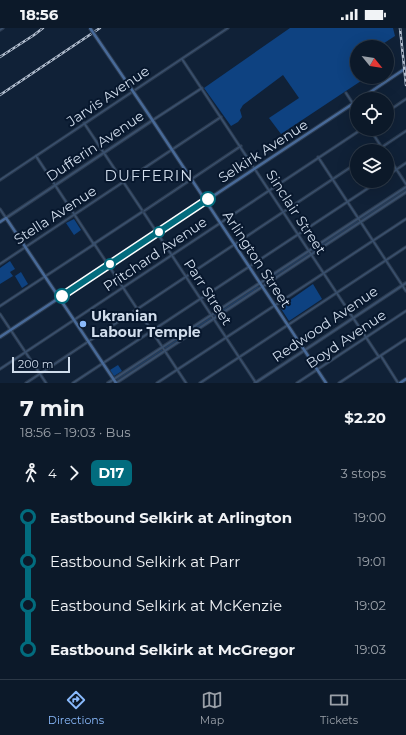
<!DOCTYPE html>
<html lang="en">
<head>
<meta charset="utf-8">
<style>
	body { margin:0; font-family:Montserrat,sans-serif; background:#152231; color:#f1f3f6; height:100vh; display:flex; flex-direction:column; font-size:15px; white-space:nowrap }
	* { box-sizing:border-box; margin:0 }
	p { font-size:13px; color:#9aa0a8 }
	.icon { flex:none; width:22px; height:22px; fill:none; stroke:currentColor; stroke-width:2; stroke-linecap:round; stroke-linejoin:round }
	.map { position:relative; height:355px; overflow:hidden }
	.side { display:flex; flex-direction:column; background:#0c1929; flex:1 }
	.side>* { flex:none }
	.badge { padding:0 8px; border-radius:6px; font-size:14px; line-height:26px }
	.needle { width:26px; rotate:120deg }
	.fabs { position:absolute; left:350px; top:12px; display:grid; gap:8px }
	.fabs a { display:grid; place-items:center; width:44px; height:44px; border-radius:50%; background:#0c1929; box-shadow:0 4px 16px #0002,0 0 0 1px #2c3846; font-size:20px }
	.scale { position:absolute; left:12px; bottom:10px; width:58px; box-sizing:border-box; padding-left:4px; border:2px solid #d0dceb; border-top:0; font-size:11px; line-height:14px; white-space:nowrap; color:#d0dceb; -webkit-text-stroke:3px #07172d; paint-order:stroke }
	.map>.badge { position:absolute; translate:-50% -50%; box-shadow:0 0 0 2px #fff }
	.legs { display:flex; align-items:center; gap:6px; height:44px; padding:0 20px; font-size:13px }
	.legs p { margin-inline-start:auto }
	.headline { display:flex; align-items:center; justify-content:space-between; height:68px; padding:0 20px }
	h1 { font-size:22px; font-weight:700; line-height:30px }
	ul { padding:0 20px; list-style:none }
	li { display:flex; align-items:center; gap:14px; height:44px; font-size:15px }
	li i { display:grid; place-items:center; width:6px; height:100%; margin:0 5px; background:currentColor }
	li i::after { content:''; width:10px; height:10px; margin:-5px; border:3px solid; border-radius:50%; background:#0c1929 }
	li p { margin-inline-start:auto }
	li:first-child i { background:linear-gradient(#0000 50%,currentColor 0) }
	li:last-child i { background:linear-gradient(currentColor 50%,#0000 0) }
	.status { display:flex; justify-content:space-between; align-items:center; height:28px; padding:0 20px; background:#0c1929; direction:ltr }
	.status svg { height:11px; fill:currentColor }
	.dock { display:flex; justify-content:space-around; align-items:center; height:56px; border-top:1px solid #2c3846; background:#0c1929; font-size:11px; color:#9aa0a8 }
	.dock a { display:grid; justify-items:center; gap:2px }
	.dock .active { color:#8abafc }
	.map>svg:first-child { display:block }
</style>
</head>
<body>
<div class="status"><b>18:56</b><svg viewBox="0 0 49 12"><path d="M0 12V9h3v3zM5 12V6h3v6zM10 12V3h3v9zM15 12V0h3v12zM26 1h20v11H26zM47 4h2v5h-2z"/></svg></div>
<div class="map">
<svg width="406" height="355" viewBox="0 0 406 355">
	<rect width="100%" height="100%" fill="#102137"/>
	<!-- green -->
	<g fill="#0e4281">
		<path d="M290,0H393L395,8L378,19H357V49H367L281,106L269,90L299,70L283,47L243,77L240,82L242,89L238,94L231,98L204,60Z"/>
		<path d="M406,160V163L361,192V190Z"/>
		<path d="M74,191L81,202L74,207L66,195Z"/>
		<path d="M357,192L358,193V194L312,224V222Z"/>
		<path d="M308,224L309,225V226L264,255L267,252Z"/>
		<path d="M10,233L15,241L10,244L13,248L0,256V240Z"/>
		<path d="M21,244L28,256L22,260L15,248Z"/>
		<path d="M313,256L322,271L289,293L280,279Z"/>
		<path d="M258,258L259,259L257,261L215,288H213Z"/>
		<path d="M210,289L212,290L211,291L165,321V319Z"/>
		<path d="M161,322H162V323L117,352V351L118,350Z"/>
		<path d="M118,337L122,343L114,348L110,342Z"/>
	</g>
	<g fill="none" stroke-linecap="round" stroke-linejoin="round">
		<defs>
			<g id="minor">
				<path d="M0,2L3,0"/>
				<path d="M182,31L379,329"/>
				<path d="M346,65L357,82"/>
				<path d="M387,84L406,71"/>
				<path d="M153,92L202,60"/>
				<path d="M84,95L142,182"/>
				<path d="M370,101L384,123"/>
				<path d="M376,123L406,103"/>
				<path d="M387,127L406,156"/>
				<path d="M36,128L93,215"/>
				<path d="M318,129L406,263"/>
				<path d="M387,148L406,135"/>
				<path d="M0,152L228,0"/>
				<path d="M0,181L6,190"/>
				<path d="M144,183L241,118"/>
				<path d="M144,185L256,355"/>
				<rect x="93" y="215" width="2" height="2"/>
				<path d="M95,215L142,184"/>
				<path d="M95,217L186,355"/>
				<path d="M0,236L221,89"/>
				<path d="M0,278L93,217"/>
				<path d="M0,286L46,355"/>
				<path d="M381,328L398,355"/>
				<path d="M0,341L362,101"/>
				<path d="M26,355L357,135"/>
				<path d="M73,355L379,153"/>
				<path d="M157,355L406,191"/>
				<path d="M200,355L406,219"/>
				<path d="M297,355L406,283"/>
				<path d="M339,355L406,311"/>
			</g>
			<g id="tertiary">
				<path d="M6,190L153,92"/>
				<path d="M108,355L406,159"/>
				<path d="M116,355L406,164"/>
				<path d="M255,355L406,255"/>
			</g>
			<g id="secondary">
				<path d="M360,71L406,40"/>
				<path d="M149,87L326,355"/>
				<path d="M0,194L6,190L116,355"/>
				<path d="M0,309L357,73"/>
				<path d="M400,355L406,351"/>
			</g>
		</defs>
		<!-- minor casing -->
		<use href="#minor" stroke="#2b3b50" stroke-width="3.5"/>
		<!-- tertiary casing -->
		<use href="#tertiary" stroke="#2b3b50" stroke-width="4"/>
		<!-- secondary casing -->
		<use href="#secondary" stroke="#2b3b50" stroke-width="4.5"/>
		<!-- minor -->
		<use href="#minor" stroke="#3a506d" stroke-width="1.5"/>
		<!-- tertiary -->
		<use href="#tertiary" stroke="#3a506d" stroke-width="2"/>
		<!-- secondary -->
		<use href="#secondary" stroke="#486a99" stroke-width="2.5"/>
		<defs>
			<g id="rail">
				<path d="M400,0L406,57"/>
				<path d="M0,29L34,7L43,0"/>
				<path d="M0,67L100,0"/>
			</g>
		</defs>
		<!-- rail casing -->
		<use href="#rail" stroke="#b2becf" stroke-width="2.5"/>
		<!-- rail -->
		<use href="#rail" stroke="#07172d" stroke-width="1" stroke-dasharray="3" stroke-linecap="butt"/>
		<defs>
			<path id="secondary-bridge" d="M90,0L149,87"/>
		</defs>
		<!-- secondary-bridge casing -->
		<use href="#secondary-bridge" stroke="#2b3b50" stroke-width="4.5" stroke-linecap="butt"/>
		<!-- secondary-bridge -->
		<use href="#secondary-bridge" stroke="#486a99" stroke-width="2.5"/>
	</g>
	<g fill="none" stroke-linecap="round" stroke-linejoin="round">
		<defs>
			<path id="line-1" d="M62,268L208,171"/>
		</defs>
		<!-- line-1 casing -->
		<use href="#line-1" stroke="#fff" stroke-width="9"/>
		<!-- line-1 -->
		<use href="#line-1" stroke="#026c7e" stroke-width="6"/>
	</g>
	<!-- markers -->
	<g fill="#fff" stroke="#026c7e" stroke-width="2">
		<circle cx="208" cy="171" r="7"/>
		<circle cx="159" cy="204" r="5"/>
		<circle cx="110" cy="236" r="5"/>
		<circle cx="62" cy="268" r="7"/>
	</g>
	<circle fill="#8abafc" stroke="#07172d" stroke-width="1.5" cx="83" cy="296" r="4"/>
	<g text-anchor="middle" stroke-width="4" stroke-linejoin="round" paint-order="stroke">
		<!-- street labels -->
		<g font-size="14" fill="#d0dceb" stroke="#07172d">
			<text transform="translate(108 68) rotate(-34)" y="5">Jarvis Avenue</text>
			<text transform="translate(95 118) rotate(-34)" y="5">Dufferin Avenue</text>
			<text transform="translate(263 123) rotate(-33)" y="5">Selkirk Avenue</text>
			<text transform="translate(296 184) rotate(57)" y="5">Sinclair Street</text>
			<text transform="translate(55 187) rotate(-33)" y="5">Stella Avenue</text>
			<text transform="translate(155 226) rotate(-34)" y="5">Pritchard Avenue</text>
			<text transform="translate(257 231) rotate(57)" y="5">Arlington Street</text>
			<text transform="translate(208 264) rotate(57)" y="5">Parr Street</text>
			<text transform="translate(325 296) rotate(-34)" y="5">Redwood Avenue</text>
			<text transform="translate(346 311) rotate(-34)" y="5">Boyd Avenue</text>
		</g>
		<!-- poi labels -->
		<g font-size="14" font-weight="bold" fill="#d0dceb" stroke="#07172d" text-anchor="start">
			<text x="91" y="293">Ukranian<tspan x="91" dy="16">Labour Temple</tspan></text>
		</g>
		<!-- neighbourhood labels -->
		<g font-size="15" letter-spacing="1" fill="#d0dceb" stroke="#07172d">
			<text x="149" y="153">DUFFERIN</text>
		</g>
	</g>
</svg>
<div class="fabs">
<a><svg class="needle" viewBox="-14 -14 28 28"><path d="M0-13l5 13h-10z" fill="#e53935"/><path d="M0 13l5-13h-10z" fill="#9aa0a8"/></svg></a>
<a><svg class="icon" aria-label="locate" viewBox="0 0 24 24"><circle cx="12" cy="12" r="6"/><path d="M12 2v4M12 18v4M2 12h4M18 12h4"/></svg></a>
<a><svg class="icon" aria-label="layers" viewBox="0 0 24 24"><path d="M12 4l9 5-9 5-9-5zM3 14l9 5 9-5"/></svg></a>
</div>
<div class="scale">200 m</div>
</div>
<section class="side">
<div class="headline"><div><h1>7 min</h1><p>18:56 – 19:03 · Bus</p></div><b>$2.20</b></div>
<div class="legs"><svg class="icon" aria-label="walk" viewBox="0 0 24 24"><circle cx="13" cy="4" r="2"/><path d="M13 8l-2 6 4 7M11 14l-3 7M7 12l3-4h3l4 4"/></svg>4<svg class="icon" aria-label="forward" viewBox="0 0 24 24"><path d="M9 5l7 7-7 7"/></svg><b class="badge" style="background:#026c7e;color:#fff">D17</b><p>3 stops</p></div>
<ul>
<li><i style="color:#026c7e"></i><b>Eastbound Selkirk at Arlington</b><p>19:00</p></li>
<li><i style="color:#026c7e"></i><span>Eastbound Selkirk at Parr</span><p>19:01</p></li>
<li><i style="color:#026c7e"></i><span>Eastbound Selkirk at McKenzie</span><p>19:02</p></li>
<li><i style="color:#026c7e"></i><b>Eastbound Selkirk at McGregor</b><p>19:03</p></li>
</ul>
</section>
<nav class="dock">
<a class="active"><svg class="icon" aria-label="directions" viewBox="0 0 24 24"><path d="M12 3l9 9-9 9-9-9zM9 14v-3h6M13 9l2 2-2 2"/></svg>Directions</a>
<a><svg class="icon" aria-label="map" viewBox="0 0 24 24"><path d="M3 6l6-2 6 2 6-2v14l-6 2-6-2-6 2zM9 4v14M15 6v14"/></svg>Map</a>
<a><svg class="icon" aria-label="tickets" viewBox="0 0 24 24"><path d="M3 7h18v10H3zM15 7v10"/></svg>Tickets</a>
</nav>
</body>
</html>
